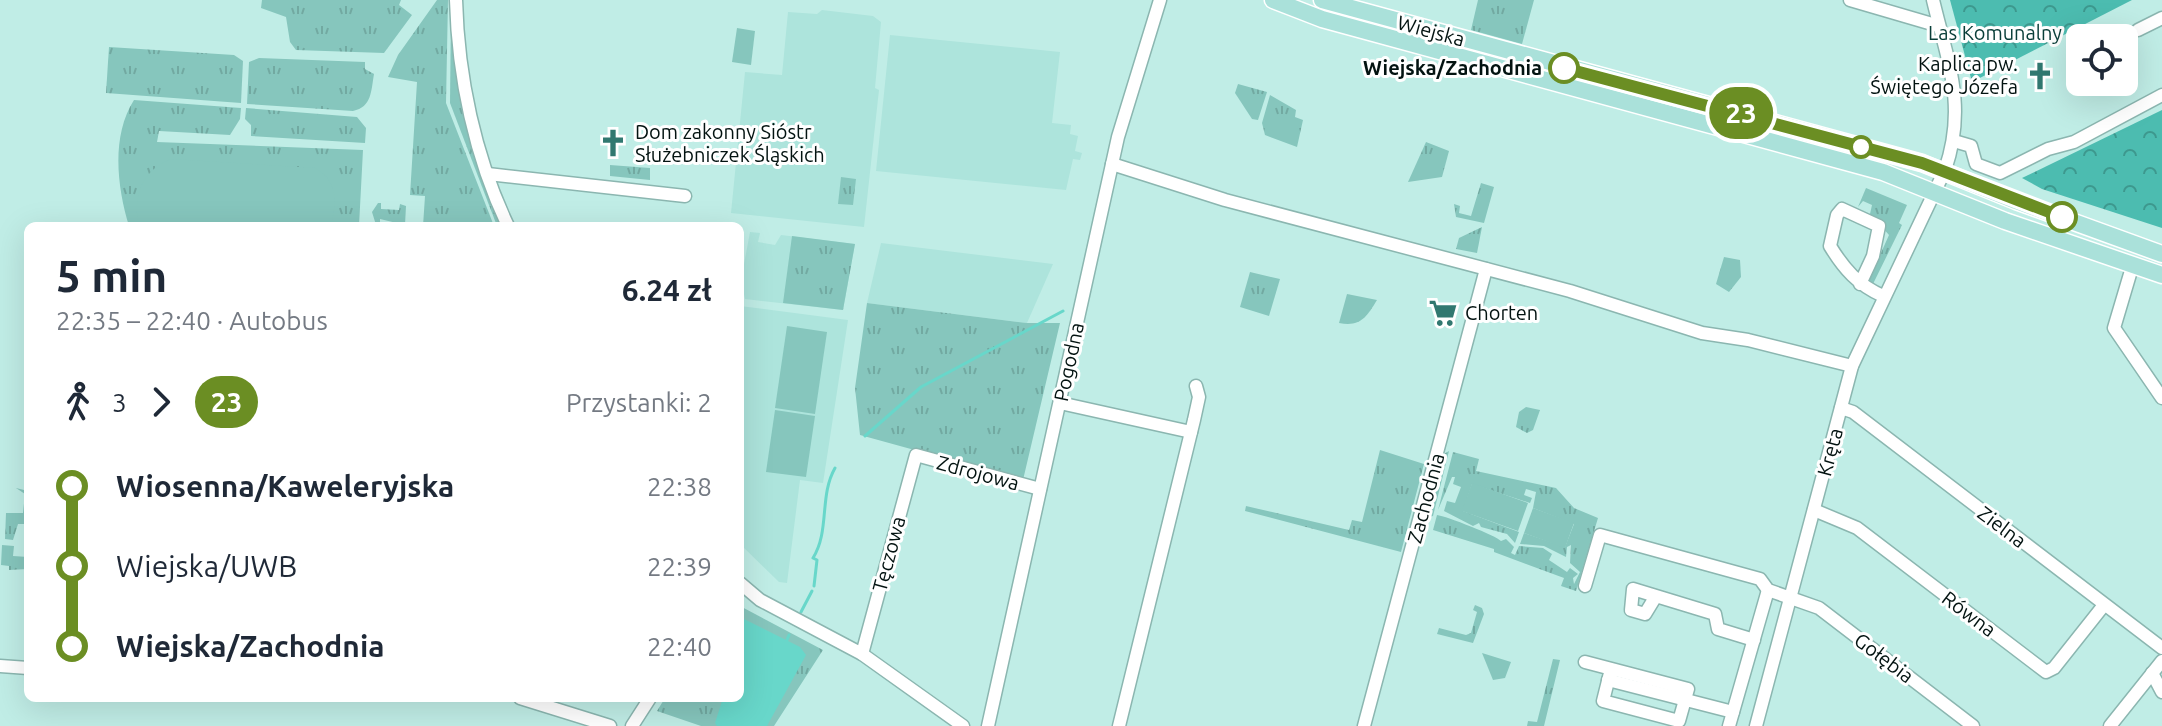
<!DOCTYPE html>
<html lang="pl">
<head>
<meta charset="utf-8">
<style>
	body { margin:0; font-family:Ubuntu,sans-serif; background:#f6f6f7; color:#1f2937; height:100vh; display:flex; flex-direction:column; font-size:30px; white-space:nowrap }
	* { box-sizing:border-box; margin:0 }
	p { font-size:26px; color:#747a83 }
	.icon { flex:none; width:44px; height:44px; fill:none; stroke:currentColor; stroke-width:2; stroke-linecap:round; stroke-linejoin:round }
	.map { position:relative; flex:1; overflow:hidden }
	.side { position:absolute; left:24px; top:222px; width:720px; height:480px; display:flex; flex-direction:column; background:#fff; border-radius:12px; box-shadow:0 8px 32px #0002 }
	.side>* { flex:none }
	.badge { padding:0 16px; border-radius:26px; font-size:28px; line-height:52px }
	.tools { position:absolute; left:2066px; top:24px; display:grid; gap:16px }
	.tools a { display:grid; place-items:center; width:72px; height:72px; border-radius:12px; background:#fff; box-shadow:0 8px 32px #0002; font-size:40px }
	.map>.badge { position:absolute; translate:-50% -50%; box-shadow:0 0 0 4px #fff }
	.legs { display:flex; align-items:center; gap:12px; height:88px; padding:0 32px; font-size:26px }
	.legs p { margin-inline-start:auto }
	.head { display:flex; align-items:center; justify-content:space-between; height:136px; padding:0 32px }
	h1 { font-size:44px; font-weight:700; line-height:60px }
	ul { padding:0 32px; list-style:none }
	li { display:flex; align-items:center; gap:28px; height:80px; font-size:30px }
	li i { display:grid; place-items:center; width:12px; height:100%; margin:0 10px; background:currentColor }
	li i::after { content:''; width:20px; height:20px; margin:-10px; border:6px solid; border-radius:50%; background:#fff }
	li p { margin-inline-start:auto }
	li:first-child i { background:linear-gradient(#0000 50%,currentColor 0) }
	li:last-child i { background:linear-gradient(currentColor 50%,#0000 0) }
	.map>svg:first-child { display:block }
</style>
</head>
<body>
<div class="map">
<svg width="2162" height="726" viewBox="0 0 2162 726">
	<defs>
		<pattern id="grass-tufts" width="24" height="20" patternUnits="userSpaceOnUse" patternTransform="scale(2)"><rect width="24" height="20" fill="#86c6bd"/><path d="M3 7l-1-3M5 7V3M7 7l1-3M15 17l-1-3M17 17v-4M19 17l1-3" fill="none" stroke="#72a9a1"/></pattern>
		<pattern id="forest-crowns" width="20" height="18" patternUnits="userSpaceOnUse" patternTransform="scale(2)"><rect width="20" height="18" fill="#4cbcb0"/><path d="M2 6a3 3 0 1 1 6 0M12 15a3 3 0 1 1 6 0" fill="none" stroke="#3d988e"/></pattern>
	</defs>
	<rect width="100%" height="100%" fill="#c0ede6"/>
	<!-- built -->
	<g fill="#ade4dc">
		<path d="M822,10L873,16L881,22L875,88L879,90L864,227L731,213L745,72L782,75L788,12L817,14Z"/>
		<path d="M890,35L1060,52L1052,123L1071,125L1070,134L1078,136L1075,151L1082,153L1080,160L1073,159L1066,190L876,171Z"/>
		<path d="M750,232L760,233L758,242L775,245L781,235L855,244L843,310L745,299L741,280Z"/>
		<path d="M881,243L1053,264L1027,323L867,303Z"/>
		<path d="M740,306L848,320L823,483L800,480L787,583L779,582L740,544Z"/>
	</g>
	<!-- grass -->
	<g fill="url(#grass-tufts)">
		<path d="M262,0H401L399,5L412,15L384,53L296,50L290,42L286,17L261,8Z"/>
		<path d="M437,0H448L446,103L494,226H423L425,196L410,195L417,82L388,77L398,55Z"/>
		<path d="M1478,0H1534L1522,44L1471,30Z"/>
		<path d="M451,10L503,226H497L450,103Z"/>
		<path d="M109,47L234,55L243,61L241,103L106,93Z"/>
		<path d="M259,58L365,62V69L374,74C371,91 372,107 353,111L247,104L249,62Z"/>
		<path d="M1238,84L1267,92L1258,120L1252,119L1235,93Z"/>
		<path d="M1607,90L1641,94L1827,145L1793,140Z"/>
		<path d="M1270,95L1296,110L1295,117L1303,120L1297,147L1265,135L1262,123Z"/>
		<path d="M134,100L241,108L240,119L230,135L159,131L157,142L363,150L359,226H129C117,187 111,136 134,100Z"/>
		<path d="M246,108L357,117L366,128L365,143L251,136V125L245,119Z"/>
		<path d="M1426,142L1449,151L1442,177L1408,182Z"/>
		<path d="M610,165L650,168V180L610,176Z"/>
		<path d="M841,177L856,179L853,205L838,204Z"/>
		<path d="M1481,183L1494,187L1484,223L1456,217L1454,204L1460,206L1459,213L1471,216Z"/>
		<path d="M1866,188L1907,205L1899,223L1902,225L1872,286L1867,284L1889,235L1870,214L1872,205L1863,201L1858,207Z"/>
		<path d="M378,203H381V209L399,210L400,204L406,206L405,225L380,219V225H376L372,212Z"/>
		<path d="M1482,227L1477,253L1456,249L1459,238Z"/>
		<path d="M792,236L855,244L843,310L783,303Z"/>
		<path d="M1724,257L1740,260L1741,277L1729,292L1716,284Z"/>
		<path d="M1250,272L1280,279L1269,316L1240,307Z"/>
		<path d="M1347,294L1377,300C1366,318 1360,327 1339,323Z"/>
		<path d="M867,303L1027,323H1060L1023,480L860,435L855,388Z"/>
		<path d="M1526,407L1540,410L1533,430L1527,433L1516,427L1519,412Z"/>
		<path d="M1380,450L1424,464L1401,552L1245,511L1246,506L1349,530L1352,520L1362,522Z"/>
		<path d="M1449,451L1433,516L1426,518L1442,455Z"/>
		<path d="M1453,452L1479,459L1476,471L1556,488L1574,508L1598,518L1576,591L1561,586L1564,578L1494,552V549L1433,530L1437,515C1446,516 1497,536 1501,541L1506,539L1514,547L1511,553L1515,555L1519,546L1543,548L1552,554L1549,560L1567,572L1570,568L1578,574L1573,578L1574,584L1580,572L1570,563L1571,545L1567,547L1566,557L1544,546L1520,544L1524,533L1565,547L1574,524L1533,508L1536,492L1526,489L1524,495L1532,498L1530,503L1472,484L1463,511L1519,532L1515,543L1507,534L1481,527L1479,523L1473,526L1444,511L1447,501L1455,503L1461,487L1453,484L1455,477H1452L1438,510Z"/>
		<path d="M16,488L28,491L24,524H18L13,540L5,539L6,513H23L25,494Z"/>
		<path d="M2,545L14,546L13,556L28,557V569L9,570V566L1,565Z"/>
		<path d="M1475,605L1482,608L1484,614L1473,643L1437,634L1439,628L1466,635L1471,633L1477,612L1473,610Z"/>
		<path d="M740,606L823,650L774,726H701L657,711L665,698H740Z"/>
		<path d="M1482,653L1511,662L1505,678L1493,680Z"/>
		<path d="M1553,659L1560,660L1544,726H1527L1528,721L1537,722Z"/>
	</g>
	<!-- forest -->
	<g fill="url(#forest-crowns)">
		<path d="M1950,0H2132L1972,82Z"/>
		<path d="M2162,110V228L2042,189L2022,178Z"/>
	</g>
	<!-- garden -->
	<g fill="#86c6bd">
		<path d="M737,28L755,31L751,65L732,62Z"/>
		<path d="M171,159L315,168C338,181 338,203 330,226H139C132,197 142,170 171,159Z"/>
		<path d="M787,326L827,332L815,414L775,408Z"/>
		<path d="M775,410L815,416L806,477L766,472Z"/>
		<path d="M1472,483L1528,503L1518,531L1462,511Z"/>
		<path d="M1533,508L1574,523L1565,548L1524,533Z"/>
	</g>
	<!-- water -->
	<path fill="#68d7ca" d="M740,617L800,647L806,655L767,726H717L715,723L723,698H740Z"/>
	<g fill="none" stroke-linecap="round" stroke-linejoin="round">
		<!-- stream -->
		<g stroke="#68d7ca" stroke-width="3">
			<path d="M865,436L921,387L1063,311"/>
			<path d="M814,586L817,560L813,558C830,531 819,496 835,468"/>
			<path d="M801,612L812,591"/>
			<path d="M787,640L789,635"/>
		</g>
		<defs>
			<g id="minor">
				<path d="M456,0C458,77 475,157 508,226"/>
				<path d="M1850,0L1939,26"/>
				<path d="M2138,30L2162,18"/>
				<path d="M1954,141L1971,146L1976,164L2000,173L2048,149L2074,142L2162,95"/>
				<path d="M1112,164L1225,200L1570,291L1702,333L1748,340L1852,366"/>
				<path d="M488,174L685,196"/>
				<path d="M2133,264L2114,328L2162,398"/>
				<path d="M1860,284L1873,256L1879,226L1842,209L1837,215L1830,246C1844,269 1858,285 1883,296"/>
				<path d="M1060,403L1191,432"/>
				<path d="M1841,408L1853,412L2162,648"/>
				<path d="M1814,510L1857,528L2046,672L2054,668L2104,605"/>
				<path d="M740,583L760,600L862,654L963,726"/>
				<path d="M1585,586L1600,535L1760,579L1768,590L1819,608L1973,726"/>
				<path d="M1656,596L1645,614L1631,610L1633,589L1715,614L1718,629L1754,640"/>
				<path d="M862,654L916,455L1040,489"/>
				<path d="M1585,662L1688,689L1679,721L1603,701L1611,669"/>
				<path d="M0,666L28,668"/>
				<path d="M2152,673L2162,692"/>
				<path d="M1608,680L1733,712"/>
				<path d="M520,698L610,726"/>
				<path d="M632,726L650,698"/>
				<path d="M988,726L1118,137L1160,0"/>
				<path d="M1119,726L1194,420L1199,397L1196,386"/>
				<path d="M1364,726L1486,269"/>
				<path d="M1729,726L1768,590"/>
				<path d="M1756,726L1852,366L1945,170C1967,106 1948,63 1933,0"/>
				<path d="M2110,726L2162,661"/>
			</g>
			<g id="major">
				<path d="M1273,0L1322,19L1883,172L2005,221L2162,275"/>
				<path d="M1322,0L1922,163L2016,201L2162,254"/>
			</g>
		</defs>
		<!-- minor casing -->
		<use href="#minor" stroke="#8bb6b0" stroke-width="15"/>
		<!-- major casing -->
		<use href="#major" stroke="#fff" stroke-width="19"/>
		<!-- minor -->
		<use href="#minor" stroke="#fff" stroke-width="12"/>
		<!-- major -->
		<use href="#major" stroke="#aae1da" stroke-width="16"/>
	</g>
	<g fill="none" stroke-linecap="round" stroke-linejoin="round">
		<defs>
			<path id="line-1" d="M1564,68L1922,163L2062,217"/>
		</defs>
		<!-- line-1 casing -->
		<use href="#line-1" stroke="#fff" stroke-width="18"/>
		<!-- line-1 -->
		<use href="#line-1" stroke="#6b8e23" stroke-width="12"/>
	</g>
	<!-- icons -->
	<defs>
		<symbol id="church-bare" viewBox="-9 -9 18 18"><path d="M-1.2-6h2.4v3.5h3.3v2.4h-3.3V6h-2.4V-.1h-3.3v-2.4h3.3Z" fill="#317870" stroke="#fff" stroke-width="2.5" paint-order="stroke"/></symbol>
		<symbol id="supermarket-bare" viewBox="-9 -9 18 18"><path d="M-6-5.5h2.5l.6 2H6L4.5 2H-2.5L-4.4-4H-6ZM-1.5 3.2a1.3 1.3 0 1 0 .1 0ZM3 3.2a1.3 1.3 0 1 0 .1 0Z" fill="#317870" stroke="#fff" stroke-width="2.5" paint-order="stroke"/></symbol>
	</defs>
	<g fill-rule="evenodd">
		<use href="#church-bare" x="2020" y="56" width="40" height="40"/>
		<use href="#church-bare" x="593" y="123" width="40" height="40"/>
		<use href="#supermarket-bare" x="1423" y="293" width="40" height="40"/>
	</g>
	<!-- markers -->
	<g fill="#fff" stroke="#6b8e23" stroke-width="4">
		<circle cx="1564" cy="68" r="14"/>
		<circle cx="1861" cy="147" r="10"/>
		<circle cx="2062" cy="217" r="14"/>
	</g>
	<g text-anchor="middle" stroke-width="6" stroke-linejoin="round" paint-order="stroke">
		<!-- street labels -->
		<g font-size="20" fill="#031311" stroke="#fff">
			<text transform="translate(1431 31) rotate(15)" y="7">Wiejska</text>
			<text transform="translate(1069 362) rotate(-78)" y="7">Pogodna</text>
			<text transform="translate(1830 452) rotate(-75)" y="7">Kręta</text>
			<text transform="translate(978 473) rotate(15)" y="7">Zdrojowa</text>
			<text transform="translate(1426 498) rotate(-75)" y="7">Zachodnia</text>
			<text transform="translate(2002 527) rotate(37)" y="7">Zielna</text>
			<text transform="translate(889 554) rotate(-75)" y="7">Tęczowa</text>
			<text transform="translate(1969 614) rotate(37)" y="7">Równa</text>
			<text transform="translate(1884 658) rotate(37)" y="7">Gołębia</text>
		</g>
		<!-- park labels -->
		<g font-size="20" fill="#093e39" stroke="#fff">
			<text x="1995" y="40">Las Komunalny</text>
		</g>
		<!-- poi labels -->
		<g font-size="20" fill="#031311" stroke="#fff" text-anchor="start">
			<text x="2018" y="71" text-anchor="end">Kaplica pw.<tspan x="2018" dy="23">Świętego Józefa</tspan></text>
			<text x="635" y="139">Dom zakonny Sióstr<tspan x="635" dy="23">Służebniczek Śląskich</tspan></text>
			<text x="1465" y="320">Chorten</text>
		</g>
		<!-- stop labels -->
		<g font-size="20" font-weight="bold" fill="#031311" stroke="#fff" text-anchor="end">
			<text x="1542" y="75">Wiejska/Zachodnia</text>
		</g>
	</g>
</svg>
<div class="tools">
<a><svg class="icon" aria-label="locate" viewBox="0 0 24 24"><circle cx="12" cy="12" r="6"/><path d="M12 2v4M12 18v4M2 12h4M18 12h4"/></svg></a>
</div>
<b class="badge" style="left:1741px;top:113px;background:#6b8e23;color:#fff">23</b>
<section class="side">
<div class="head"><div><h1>5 min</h1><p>22:35 – 22:40 · Autobus</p></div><b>6.24 zł</b></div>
<div class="legs"><svg class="icon" aria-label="walk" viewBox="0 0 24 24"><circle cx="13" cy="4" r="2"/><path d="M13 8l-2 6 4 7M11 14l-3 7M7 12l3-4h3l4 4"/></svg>3<svg class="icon" aria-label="forward" viewBox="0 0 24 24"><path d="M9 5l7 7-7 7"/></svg><b class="badge" style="background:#6b8e23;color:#fff">23</b><p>Przystanki: 2</p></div>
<ul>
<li><i style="color:#6b8e23"></i><b>Wiosenna/Kaweleryjska</b><p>22:38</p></li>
<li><i style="color:#6b8e23"></i><span>Wiejska/UWB</span><p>22:39</p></li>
<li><i style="color:#6b8e23"></i><b>Wiejska/Zachodnia</b><p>22:40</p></li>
</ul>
</section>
</div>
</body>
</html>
